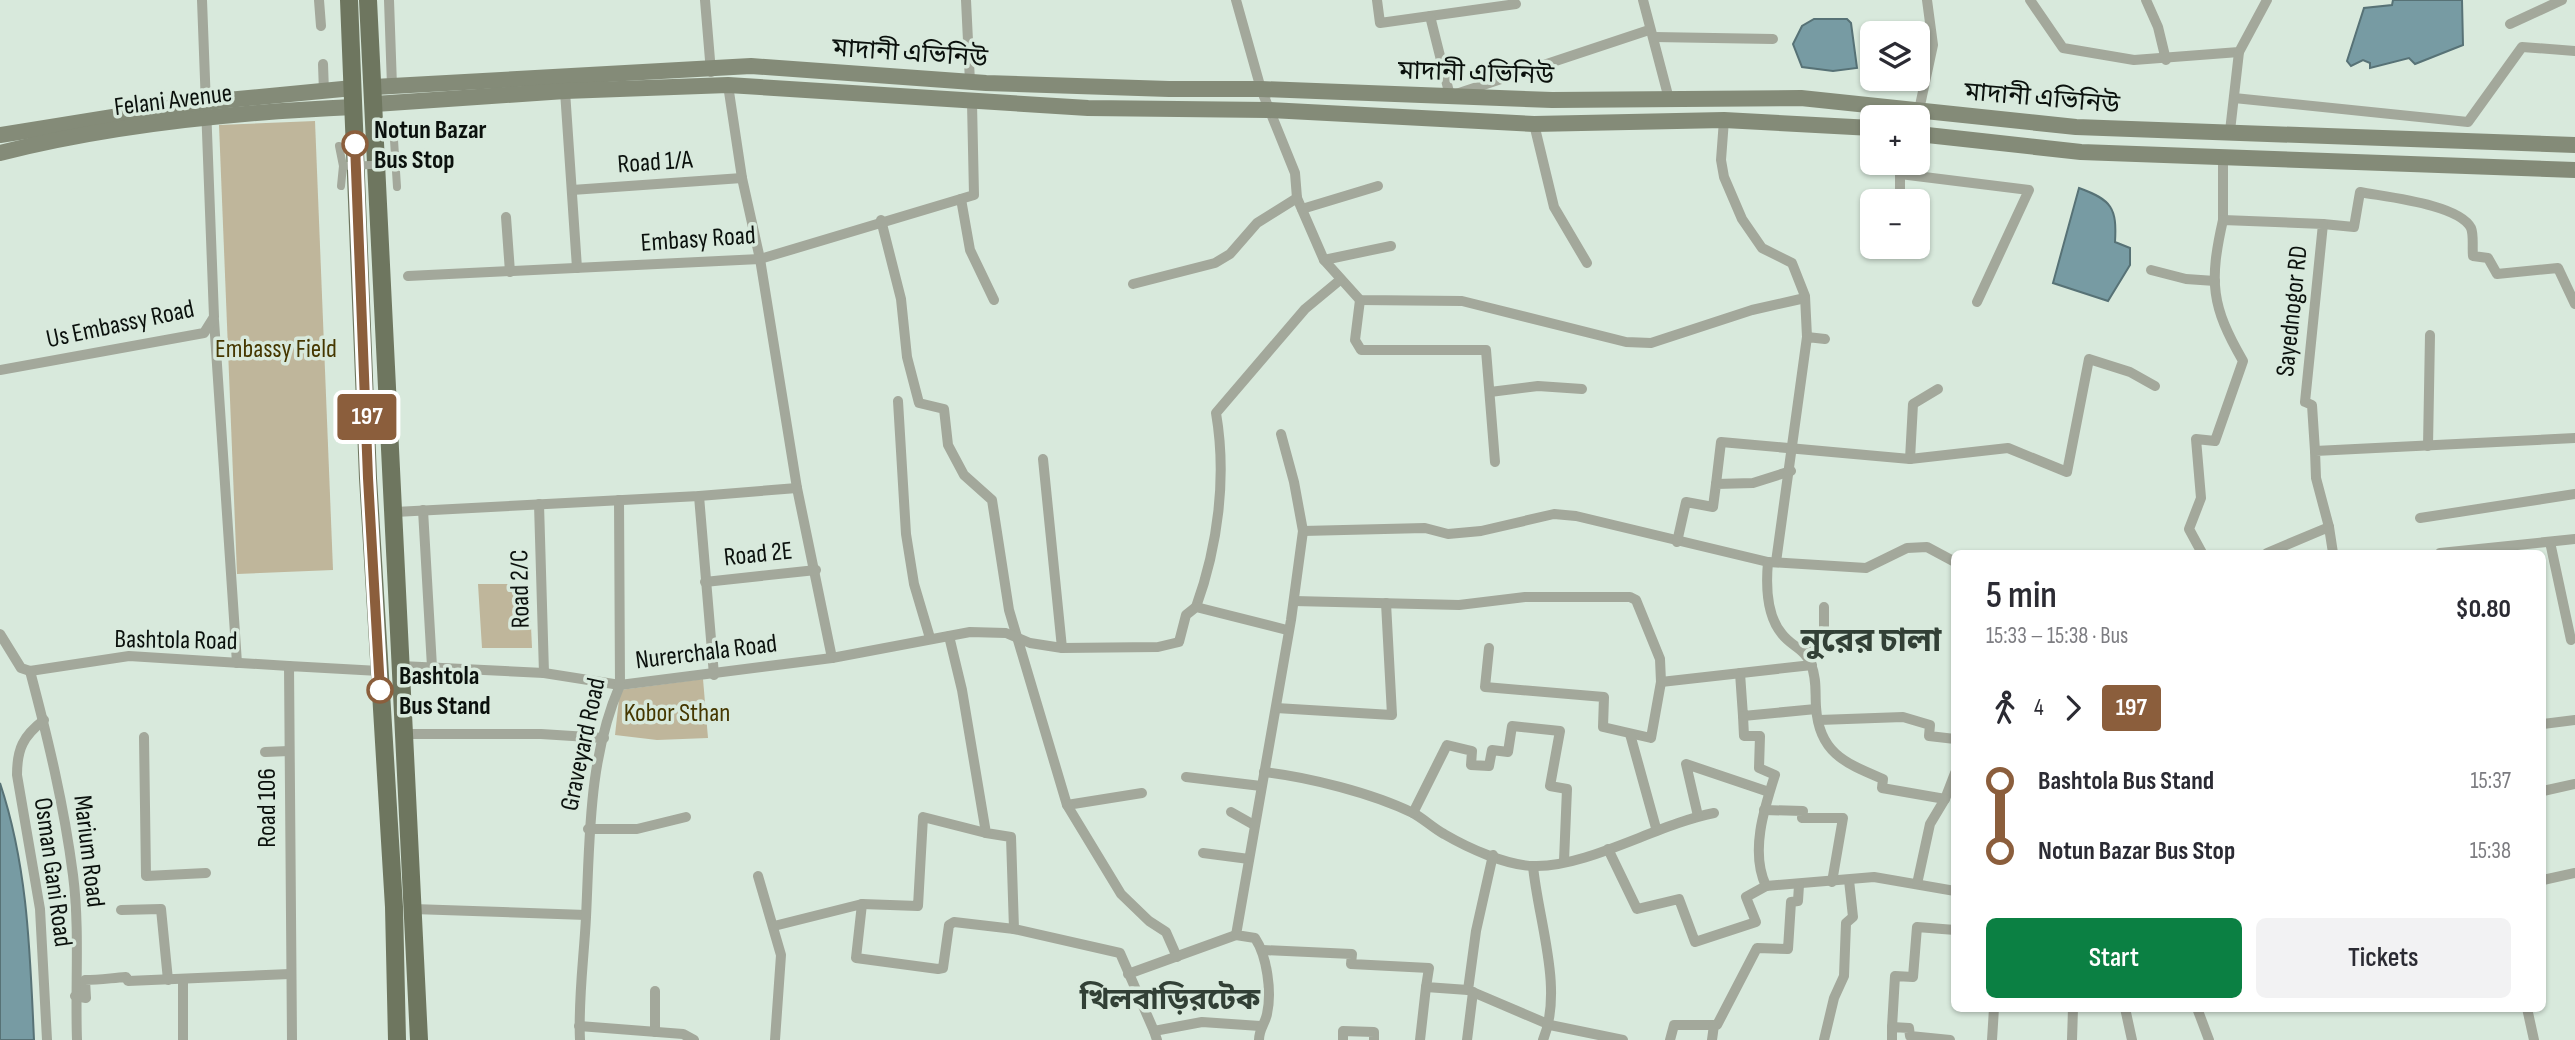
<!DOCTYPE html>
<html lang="en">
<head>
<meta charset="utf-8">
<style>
	body { margin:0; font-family:"Sofia Sans Condensed","Noto Sans Bengali",sans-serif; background:#f2f2f3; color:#2b2b33; height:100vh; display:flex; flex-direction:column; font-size:26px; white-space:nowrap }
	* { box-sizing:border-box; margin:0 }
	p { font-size:23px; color:#7c7c81 }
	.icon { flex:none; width:38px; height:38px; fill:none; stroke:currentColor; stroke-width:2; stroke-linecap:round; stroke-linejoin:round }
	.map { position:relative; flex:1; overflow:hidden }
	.panel { position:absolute; left:1951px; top:550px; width:595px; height:462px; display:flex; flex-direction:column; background:#fff; border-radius:10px; box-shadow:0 2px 5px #0004 }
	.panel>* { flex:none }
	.badge { padding:0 14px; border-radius:5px; font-size:24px; line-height:46px }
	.fabs { position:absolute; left:1860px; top:21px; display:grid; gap:14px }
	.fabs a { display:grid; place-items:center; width:70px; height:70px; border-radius:10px; background:#fff; box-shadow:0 2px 5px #0004; font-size:35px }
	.map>.badge { position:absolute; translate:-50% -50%; box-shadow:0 0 0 4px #fff }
	.legs { display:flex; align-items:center; gap:10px; height:77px; padding:0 35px; font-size:23px }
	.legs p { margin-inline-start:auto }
	.headline { display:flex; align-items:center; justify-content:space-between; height:119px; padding:0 35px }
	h1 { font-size:38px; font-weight:600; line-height:52px }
	.primary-button { display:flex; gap:14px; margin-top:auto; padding:14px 35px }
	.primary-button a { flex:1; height:80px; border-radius:10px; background:#0b8043; color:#fff; font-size:28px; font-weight:600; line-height:80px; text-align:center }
	.primary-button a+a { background:#f2f2f3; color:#2b2b33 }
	ul { padding:0 35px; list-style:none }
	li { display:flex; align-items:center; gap:24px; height:70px; font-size:26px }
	li i { display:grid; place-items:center; width:10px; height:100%; margin:0 9px; background:currentColor }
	li i::after { content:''; width:18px; height:18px; margin:-9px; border:5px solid; border-radius:50%; background:#fff }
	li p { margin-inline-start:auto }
	li:first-child i { background:linear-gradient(#0000 50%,currentColor 0) }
	li:last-child i { background:linear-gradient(currentColor 50%,#0000 0) }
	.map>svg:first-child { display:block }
</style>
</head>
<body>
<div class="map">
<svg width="2575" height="1040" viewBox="0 0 2575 1040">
	<rect width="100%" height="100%" fill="#d8e9dc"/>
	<!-- green -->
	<g fill="#bfb69b">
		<path d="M315,121L333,570L237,574L219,125Z"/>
		<path d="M478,584H529L532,648H482Z"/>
		<path d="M703,679L708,738L657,740L615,735L620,690Z"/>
	</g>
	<!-- water -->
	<g fill="#779ba3" stroke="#577276" stroke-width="2">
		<path d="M2393,0H2462L2463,45L2415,64L2409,58L2370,68V63L2363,60L2351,66L2347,61L2364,8L2392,5Z"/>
		<path d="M1814,19H1847L1851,23L1857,68L1833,71L1802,67L1793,44L1802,26Z"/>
		<path d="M2079,188C2112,200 2117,208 2115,242L2130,248V265L2108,301L2053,283Z"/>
		<path d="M0,783C28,867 30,953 34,1040H0Z"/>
	</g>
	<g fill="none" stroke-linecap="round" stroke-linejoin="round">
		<!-- pedestrian -->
		<g stroke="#a3a89b" stroke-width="8">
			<path d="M394,140L397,187"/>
			<path d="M339,146L343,166L341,186"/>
		</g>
		<!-- minor -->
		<g stroke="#a3a89b" stroke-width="10">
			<path d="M319,0L321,26"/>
			<path d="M389,0L392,86"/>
			<path d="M705,0L711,72"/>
			<path d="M966,0L970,82"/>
			<path d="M1236,0L1261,89L1295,173L1297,198L1324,260L1360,300L1462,301L1626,342L1651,343L1752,310L1805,298"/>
			<path d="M1377,0L1380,23L1516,4"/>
			<path d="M1643,0L1669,99"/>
			<path d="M2030,0L2063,48L2134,60L2239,52L2267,0"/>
			<path d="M2146,0L2158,27L2166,60"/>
			<path d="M1430,16L1450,96L1649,30"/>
			<path d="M2510,24L2562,0"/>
			<path d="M1654,37L1773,39"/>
			<path d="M323,64L324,92"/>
			<path d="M728,85L742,178L760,259L797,488L832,658"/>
			<path d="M565,91L577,268"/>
			<path d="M2234,98L2468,122L2522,47L2575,51"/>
			<path d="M1919,110L1933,45L1927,0"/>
			<path d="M1724,120L1721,160L1724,177L1742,219L1762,248L1792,263L1805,296L1807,337"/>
			<path d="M1534,124L1554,207L1587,263"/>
			<path d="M2230,131L2239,52"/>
			<path d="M1900,174L2029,190L1977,302"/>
			<path d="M572,190L742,178"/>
			<path d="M961,199L970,250L994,300"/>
			<path d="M1900,201V163"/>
			<path d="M1302,209L1378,186"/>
			<path d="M506,217L510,272"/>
			<path d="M881,220L901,299L907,357L919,403L944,409L948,445L964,475L992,500L1009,610L1067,805L1121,894L1149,921L1166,932L1177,957"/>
			<path d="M2223,220V158"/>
			<path d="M2323,224L2354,227L2360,192C2385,197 2459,204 2471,228C2474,235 2472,248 2473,256L2488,258L2497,274L2558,268L2575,304"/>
			<path d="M1324,260L1391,246"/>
			<path d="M2151,270L2186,279L2215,281"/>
			<path d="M408,276L760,259L974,195L972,103"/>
			<path d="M1133,284L1215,263L1230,254L1257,223L1297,198"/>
			<path d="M1360,300L1355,340L1361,350H1486L1495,462"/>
			<path d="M214,320L237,663"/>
			<path d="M0,370L204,333L214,317L202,0"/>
			<path d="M1490,392L1538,386L1582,389"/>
			<path d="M898,401L906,534L914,584L930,638"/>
			<path d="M2428,446L2430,335"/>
			<path d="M1043,459L1062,648"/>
			<path d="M1910,459L1913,404L1938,389"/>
			<path d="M1716,484L1721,442L1910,459L2008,448L2067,472L2089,359L2130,372L2155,386"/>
			<path d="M699,496L714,675"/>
			<path d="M539,504L544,673"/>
			<path d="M423,510L432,667"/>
			<path d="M395,512L699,496L797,488"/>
			<path d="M2420,518L2575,494"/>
			<path d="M2329,527L2316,478L2315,451L2575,438"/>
			<path d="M1303,531L1425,528L1448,534L1481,531L1554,514L1576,516L1768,562L1866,568L1907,548L1927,547L1955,562"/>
			<path d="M1677,542L1686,502L1713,507L1716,484L1753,483L1791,471"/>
			<path d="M2550,542L2571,640"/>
			<path d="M2202,553L2189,529L2201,498L2196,439L2215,441L2243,361C2211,306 2209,282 2223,220L2323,224L2305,402L2312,405L2315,451"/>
			<path d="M2267,553L2329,527L2333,553"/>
			<path d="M2440,553L2575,539"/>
			<path d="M1768,562C1766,584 1766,615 1782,634C1791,646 1805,649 1811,664C1817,679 1815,692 1816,707C1819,753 1845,763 1883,779L1882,788L1945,799L1955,773"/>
			<path d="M1776,562L1807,337L1825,339"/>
			<path d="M705,582L816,570"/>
			<path d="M1294,601L1459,605L1525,597H1630L1636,600L1660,659L1661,682L1651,738L1603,727L1604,697L1485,687L1489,648"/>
			<path d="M1196,607C1218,546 1227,477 1216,413L1305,309L1340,280"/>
			<path d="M0,634L21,668L30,671L129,656L289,666"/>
			<path d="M949,636L962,690L986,833L1011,837L1014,929L1120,953L1154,1031"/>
			<path d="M1801,650L1824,640V607"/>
			<path d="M401,666L544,673L620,685L832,658L970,632L1006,633L1030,643L1062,648L1158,647L1179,642L1186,615L1196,607L1287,630"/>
			<path d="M30,671C48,739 64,805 73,875C80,930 75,985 77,1040"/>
			<path d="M1740,673L1743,716L1816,709"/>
			<path d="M1661,682L1812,665"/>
			<path d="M1276,708L1392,715L1386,603"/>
			<path d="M1743,716L1744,736H1760L1759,768L1775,775C1764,809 1750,852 1766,886L1874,877L1955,891"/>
			<path d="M44,720C23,736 17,749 17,775L40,909L47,1040"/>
			<path d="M1819,720L1903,717L1930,725L1929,736L1955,739"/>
			<path d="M2543,724L2575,720"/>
			<path d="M403,734H541L604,738"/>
			<path d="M1630,734L1656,828"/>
			<path d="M144,737L146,876L206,873"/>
			<path d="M265,752L289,751"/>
			<path d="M1264,772C1308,777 1372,793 1413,813C1424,819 1433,828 1444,834C1468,848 1507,866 1535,866C1588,867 1658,824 1714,813"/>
			<path d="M1186,777L1261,786"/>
			<path d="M2543,791L2575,784"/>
			<path d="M1067,805L1142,793"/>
			<path d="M1764,810L1803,811L1802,818H1843L1832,882"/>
			<path d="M1231,812L1254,825"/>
			<path d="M1413,813L1447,745L1472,751L1471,765L1489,766L1492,750L1508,752L1512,726L1560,731L1550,786L1567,789L1564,861"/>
			<path d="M1698,816L1686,764L1769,792"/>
			<path d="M588,829H637L686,817"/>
			<path d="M1608,849L1637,909L1679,899L1695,942L1756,922L1746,897L1766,886"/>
			<path d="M1203,853L1249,859"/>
			<path d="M1493,855L1476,931L1468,990L1550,1025L1623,1040"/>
			<path d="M1533,866C1538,920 1564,989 1543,1040"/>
			<path d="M758,876L781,955L775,1040"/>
			<path d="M2543,880L2575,873"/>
			<path d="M1917,884L1930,824L1945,799"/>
			<path d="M862,904L918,906L923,817L986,833"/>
			<path d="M413,909L586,915"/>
			<path d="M121,910L161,909L168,980"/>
			<path d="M774,926L862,904L856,958L938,969L943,968L949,925L954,922L1014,929"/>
			<path d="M1263,950L1352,954L1351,964L1429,968L1426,987L1468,990"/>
			<path d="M1128,974L1236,935"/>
			<path d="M655,991V1032"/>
			<path d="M75,996L86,998L85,980C100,980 111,978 126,977L128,981L290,974"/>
			<path d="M2125,1008L2132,1040"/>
			<path d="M2197,1008L2209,1040"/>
			<path d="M2527,1008L2534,1040"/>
			<path d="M579,1026L683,1034L694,1040"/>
			<path d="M1892,1027L1895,976L1913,977L1917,927L1955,930"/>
			<path d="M183,1040V979"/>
			<path d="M292,1040L289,666L379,671"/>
			<path d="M580,1040C578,999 584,958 586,917C590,838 588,759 620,685L619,500"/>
			<path d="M1157,1040L1154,1031L1202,1022L1260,1026"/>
			<path d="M1259,1040C1259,1029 1265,1024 1267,1014C1272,992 1267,956 1255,938L1236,935L1291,620L1303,531L1294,482L1281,434"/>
			<path d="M1343,1040V1031L1374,1032V1040"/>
			<path d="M1420,1040L1426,987"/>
			<path d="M1467,1040L1473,992"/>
			<path d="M1670,1040L1674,1025H1717L1757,948L1788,949L1791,902L1798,901L1799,885"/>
			<path d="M1712,1040L1714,1025"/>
			<path d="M1824,1040L1834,998L1844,976L1846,923L1853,917L1849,880"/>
			<path d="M1892,1040V1027L1909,1028L1910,1036L1950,1040"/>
			<path d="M1992,1040L1994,1008"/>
			<path d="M2072,1040L2073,1008"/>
		</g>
		<!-- secondary -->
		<g stroke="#848b78" stroke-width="16">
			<path d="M374,87L751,66L986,83L1169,89H1261L1552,100L1801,98L2076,127L2575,145"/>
			<path d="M375,104L565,91L728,85L1088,108L1268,110L1534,124L1724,120L1872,128"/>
			<path d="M1918,134L2081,152L2575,170"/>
			<path d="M0,135L206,102L353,88"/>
			<path d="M0,153C114,124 237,112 354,107"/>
		</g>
		<!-- primary -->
		<g stroke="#6e765f" stroke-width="18">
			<path d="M349,0L368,478L394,907L397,1040"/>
			<path d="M368,0L419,1040"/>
		</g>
		<!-- pedestrian-bridge -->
		<path stroke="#a3a89b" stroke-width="8" d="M343,166L397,164"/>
	</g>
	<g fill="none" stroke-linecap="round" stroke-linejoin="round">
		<defs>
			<path id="line-1" d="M355,144L368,478L380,690"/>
		</defs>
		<!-- line-1 casing -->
		<use href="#line-1" stroke="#fff" stroke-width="16"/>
		<!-- line-1 -->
		<use href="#line-1" stroke="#8b5e3c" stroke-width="10"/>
	</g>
	<!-- markers -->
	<g fill="#fff" stroke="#8b5e3c" stroke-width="3.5">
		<circle cx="355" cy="144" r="12"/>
		<circle cx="380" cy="690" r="12"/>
	</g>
	<g text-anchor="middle" stroke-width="7" stroke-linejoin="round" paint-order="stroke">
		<!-- street labels -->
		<g font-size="26" fill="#0b110d" stroke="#d8e9dc">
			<text transform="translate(910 52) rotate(4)" y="9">মাদানী এভিনিউ</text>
			<text transform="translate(1476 72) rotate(2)" y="9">মাদানী এভিনিউ</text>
			<text transform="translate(2042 97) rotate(5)" y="9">মাদানী এভিনিউ</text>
			<text transform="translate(173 99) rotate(-7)" y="9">Felani Avenue</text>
			<text transform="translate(655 161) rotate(-4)" y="9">Road 1/A</text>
			<text transform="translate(698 238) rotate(-4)" y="9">Embasy Road</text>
			<text transform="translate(2291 311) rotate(-84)" y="9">Sayednogor RD</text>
			<text transform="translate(120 323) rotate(-12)" y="9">Us Embassy Road</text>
			<text transform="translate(758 553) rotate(-6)" y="9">Road 2E</text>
			<text transform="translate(519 589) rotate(-91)" y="9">Road 2/C</text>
			<text transform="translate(176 639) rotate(1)" y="9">Bashtola Road</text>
			<text transform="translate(706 651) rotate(-7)" y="9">Nurerchala Road</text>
			<text transform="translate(582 744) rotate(-78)" y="9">Graveyard Road</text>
			<text transform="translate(266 808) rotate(-90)" y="9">Road 106</text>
			<text transform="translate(90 851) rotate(83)" y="9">Marium Road</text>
			<text transform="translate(54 872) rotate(82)" y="9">Osman Gani Road</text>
		</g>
		<!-- stop labels -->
		<g font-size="26" font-weight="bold" fill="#0b110d" stroke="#d8e9dc" text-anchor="start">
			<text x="374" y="138">Notun Bazar<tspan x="374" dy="30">Bus Stop</tspan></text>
			<text x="399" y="684">Bashtola<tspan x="399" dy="30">Bus Stand</tspan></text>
		</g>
		<!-- park labels -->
		<g font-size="26" fill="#453700" stroke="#d8e9dc">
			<text x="276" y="357">Embassy Field</text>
			<text x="677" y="721">Kobor Sthan</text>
		</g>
		<!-- quarter labels -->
		<g font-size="30" font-weight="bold" fill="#324036" stroke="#d8e9dc">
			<text x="1170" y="1009">খিলবাড়িরটেক</text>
		</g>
		<!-- district labels -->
		<g font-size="33" font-weight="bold" fill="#324036" stroke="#d8e9dc">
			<text x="1871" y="651">নুরের চালা</text>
		</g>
	</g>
</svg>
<div class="fabs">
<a><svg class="icon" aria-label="layers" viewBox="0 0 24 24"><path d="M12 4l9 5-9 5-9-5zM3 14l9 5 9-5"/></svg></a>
<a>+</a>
<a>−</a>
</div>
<b class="badge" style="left:367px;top:417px;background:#8b5e3c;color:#fff">197</b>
<section class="panel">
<div class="headline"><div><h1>5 min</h1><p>15:33 – 15:38 · Bus</p></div><b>$0.80</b></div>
<div class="legs"><svg class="icon" aria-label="walk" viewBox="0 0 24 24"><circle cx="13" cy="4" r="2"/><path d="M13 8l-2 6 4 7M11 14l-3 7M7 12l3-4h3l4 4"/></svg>4<svg class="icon" aria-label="forward" viewBox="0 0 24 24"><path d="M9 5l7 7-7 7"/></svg><b class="badge" style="background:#8b5e3c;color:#fff">197</b></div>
<ul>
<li><i style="color:#8b5e3c"></i><b>Bashtola Bus Stand</b><p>15:37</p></li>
<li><i style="color:#8b5e3c"></i><b>Notun Bazar Bus Stop</b><p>15:38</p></li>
</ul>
<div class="primary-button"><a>Start</a><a>Tickets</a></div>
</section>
</div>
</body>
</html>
